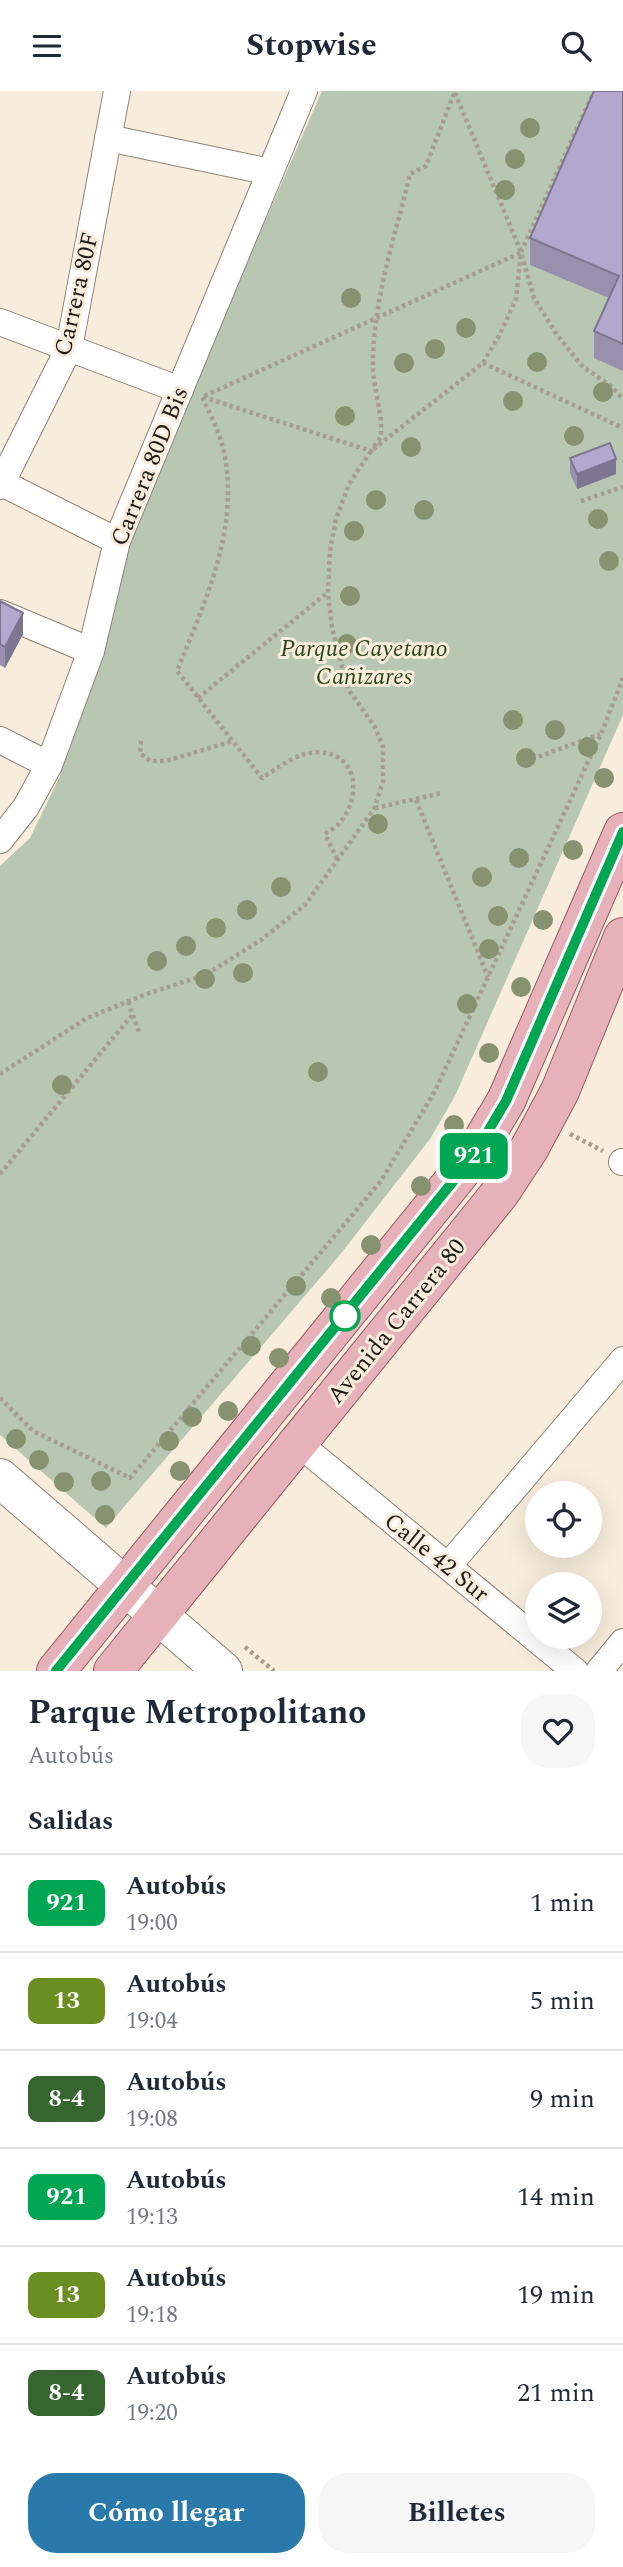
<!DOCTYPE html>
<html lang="es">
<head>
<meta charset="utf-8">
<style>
	body { margin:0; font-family:Spectral,serif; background:#f6f6f7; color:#1f2937; height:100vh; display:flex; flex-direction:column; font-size:26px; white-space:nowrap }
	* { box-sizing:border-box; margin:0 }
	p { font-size:23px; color:#747a83 }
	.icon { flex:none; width:38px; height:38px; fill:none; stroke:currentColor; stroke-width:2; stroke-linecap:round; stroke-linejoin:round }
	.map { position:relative; height:1580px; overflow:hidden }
	.sheet { display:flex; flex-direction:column; background:#fff; flex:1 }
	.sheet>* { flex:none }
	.badge { padding:0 14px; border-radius:10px; font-size:24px; line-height:46px }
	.controls { position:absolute; left:525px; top:1390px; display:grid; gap:14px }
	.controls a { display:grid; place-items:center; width:77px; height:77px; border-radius:50%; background:#fff; box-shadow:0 7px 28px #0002; font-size:35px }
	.map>.badge { position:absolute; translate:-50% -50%; box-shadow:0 0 0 4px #fff }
	h2 { padding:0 28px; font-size:26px; line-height:63px }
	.round { display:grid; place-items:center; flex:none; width:74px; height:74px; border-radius:28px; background:#f6f6f7 }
	.head { display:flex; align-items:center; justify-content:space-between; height:119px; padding:0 28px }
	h1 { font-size:33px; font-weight:700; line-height:52px }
	.button { display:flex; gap:14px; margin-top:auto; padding:14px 28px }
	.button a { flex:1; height:80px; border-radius:28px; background:#297aab; color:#fff; font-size:28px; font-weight:700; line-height:80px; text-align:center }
	.button a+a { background:#f6f6f7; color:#1f2937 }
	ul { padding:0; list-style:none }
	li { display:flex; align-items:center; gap:21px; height:98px; padding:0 28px; border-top:2px solid #e0e1e3 }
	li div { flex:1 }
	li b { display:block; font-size:26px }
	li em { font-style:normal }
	li .badge { min-width:77px; font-weight:700; text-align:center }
	header { display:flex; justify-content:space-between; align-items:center; height:91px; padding:0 28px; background:#fff; font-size:32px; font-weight:700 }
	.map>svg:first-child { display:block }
</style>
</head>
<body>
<header><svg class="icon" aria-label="menu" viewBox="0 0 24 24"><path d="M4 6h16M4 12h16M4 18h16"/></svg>Stopwise<svg class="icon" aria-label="search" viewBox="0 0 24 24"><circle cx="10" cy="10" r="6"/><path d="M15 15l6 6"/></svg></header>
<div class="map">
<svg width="623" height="1580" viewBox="0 0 623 1580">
	<rect width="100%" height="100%" fill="#f8eddc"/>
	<!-- green -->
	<path fill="#b8c7b1" d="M322,0H606L623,280V624L455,1005L430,1048L339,1165L106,1437L0,1344V775L30,747L60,685L142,411Z"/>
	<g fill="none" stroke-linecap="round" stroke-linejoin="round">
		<defs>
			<g id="street">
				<path d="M108,47L270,81"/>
				<path d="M0,231L180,299"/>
				<path d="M0,391L117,450"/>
				<path d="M0,395L69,257L117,0"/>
				<path d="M0,522L91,560"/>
				<path d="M0,649L49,674"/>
				<path d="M0,749L26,716L49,674L91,560L117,450L304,0"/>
				<path d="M622,1071H623"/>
				<path d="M298,1352L575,1580"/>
				<path d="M448,1475L623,1269"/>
				<path d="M599,1580L623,1551"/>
			</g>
			<path id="secondary" d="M0,1387L223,1580"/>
			<g id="primary">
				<path d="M56,1580L472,1067L506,1010L623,741"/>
				<path d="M113,1580L500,1102L529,1058L560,1000L623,846"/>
			</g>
		</defs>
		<!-- street casing -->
		<use href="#street" stroke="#8d8474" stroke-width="28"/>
		<!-- secondary casing -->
		<use href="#secondary" stroke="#8d8474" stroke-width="40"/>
		<!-- primary casing -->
		<use href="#primary" stroke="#975b62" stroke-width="40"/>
		<!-- path -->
		<g stroke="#a69d90" stroke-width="4.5" stroke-dasharray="3.5 3.5" stroke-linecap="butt">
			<path d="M455,2L521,161L534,207L557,244L583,276L611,295L623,308"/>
			<path d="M483,272L623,337"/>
			<path d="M203,306L371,360C373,356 378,351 380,347C385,333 373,295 373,277C372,212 395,146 410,83L426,75L455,0"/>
			<path d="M581,410L623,396"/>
			<path d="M198,607L327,502"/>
			<path d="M141,650L140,662L150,670H166L233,650"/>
			<path d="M519,673L600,643"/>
			<path d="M416,709L488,886"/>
			<path d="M375,717L442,702"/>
			<path d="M337,768L325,743C331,739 338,735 342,729C366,696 351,652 305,663C290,667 276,678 262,687L177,580C205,511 240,437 224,361C220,342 210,323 202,306L520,162"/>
			<path d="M128,911L139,941"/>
			<path d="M0,983L87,927L144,904L207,883L261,849L305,814L374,718L383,691V656L375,636L348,598L332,537L328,502L330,460L336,428L349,393L371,360L483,272L500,243L516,208L521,161L594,0"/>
			<path d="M570,1043L603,1060"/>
			<path d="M0,1083L133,923"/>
			<path d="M0,1307L33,1340L130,1387L381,1090L435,1000L601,643L623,587"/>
			<path d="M245,1556L274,1580"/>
		</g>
		<!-- street -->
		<use href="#street" stroke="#fff" stroke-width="26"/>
		<!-- secondary -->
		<use href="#secondary" stroke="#fff" stroke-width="38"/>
		<!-- primary -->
		<use href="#primary" stroke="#e7b1ba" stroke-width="38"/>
	</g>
	<!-- trees -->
	<g fill="#879370">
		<circle cx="530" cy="37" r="10"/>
		<circle cx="515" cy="68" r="10"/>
		<circle cx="505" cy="99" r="10"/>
		<circle cx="351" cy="207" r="10"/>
		<circle cx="466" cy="237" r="10"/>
		<circle cx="435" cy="258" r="10"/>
		<circle cx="537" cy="271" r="10"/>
		<circle cx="404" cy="272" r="10"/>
		<circle cx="603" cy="301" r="10"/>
		<circle cx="513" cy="310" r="10"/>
		<circle cx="345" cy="325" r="10"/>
		<circle cx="574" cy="345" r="10"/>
		<circle cx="411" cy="356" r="10"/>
		<circle cx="376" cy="409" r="10"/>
		<circle cx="424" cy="419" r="10"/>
		<circle cx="598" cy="428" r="10"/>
		<circle cx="354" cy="440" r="10"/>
		<circle cx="609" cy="470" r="10"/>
		<circle cx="350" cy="505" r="10"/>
		<circle cx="347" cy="553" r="10"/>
		<circle cx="513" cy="629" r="10"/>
		<circle cx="555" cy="639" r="10"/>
		<circle cx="588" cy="656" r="10"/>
		<circle cx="526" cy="667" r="10"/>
		<circle cx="604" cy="687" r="10"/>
		<circle cx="378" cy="733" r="10"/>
		<circle cx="573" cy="759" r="10"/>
		<circle cx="519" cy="767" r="10"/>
		<circle cx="482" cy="786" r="10"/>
		<circle cx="281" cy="796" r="10"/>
		<circle cx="247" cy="819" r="10"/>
		<circle cx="498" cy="825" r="10"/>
		<circle cx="543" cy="829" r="10"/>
		<circle cx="216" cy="837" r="10"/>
		<circle cx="186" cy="855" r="10"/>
		<circle cx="489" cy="858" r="10"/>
		<circle cx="157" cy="870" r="10"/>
		<circle cx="243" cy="882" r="10"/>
		<circle cx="205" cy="888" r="10"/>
		<circle cx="521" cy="896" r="10"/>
		<circle cx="467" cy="913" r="10"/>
		<circle cx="489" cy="962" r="10"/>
		<circle cx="318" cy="981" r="10"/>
		<circle cx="62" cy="994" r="10"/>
		<circle cx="454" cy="1034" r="10"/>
		<circle cx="421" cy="1095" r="10"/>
		<circle cx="371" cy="1154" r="10"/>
		<circle cx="296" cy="1195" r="10"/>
		<circle cx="331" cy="1207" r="10"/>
		<circle cx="251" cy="1255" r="10"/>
		<circle cx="279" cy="1267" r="10"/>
		<circle cx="228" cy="1320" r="10"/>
		<circle cx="192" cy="1326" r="10"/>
		<circle cx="16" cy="1348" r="10"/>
		<circle cx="169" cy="1350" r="10"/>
		<circle cx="39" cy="1369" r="10"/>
		<circle cx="180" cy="1380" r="10"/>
		<circle cx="101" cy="1390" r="10"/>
		<circle cx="64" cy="1391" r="10"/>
		<circle cx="105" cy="1424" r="10"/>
	</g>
	<!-- wall -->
	<g fill="#9990b0">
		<path d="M623,0V280L594,267V240L609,207L530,174V147Z"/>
		<path d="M570,367L616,383L577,398L570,382Z"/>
		<path d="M0,510L23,543L5,577L0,574Z"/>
	</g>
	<!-- shaded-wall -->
	<g fill="#7d7690">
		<path d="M616,368V383L577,398V383Z"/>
		<path d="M23,522V543L5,577V556Z"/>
	</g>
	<!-- building -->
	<g fill="#b2a8cd" stroke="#7d7690" stroke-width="2">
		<path d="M594,0H623V253L594,240L619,185L530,147Z"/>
		<path d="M610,352L616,368L577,383L570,367Z"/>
		<path d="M0,510L23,522L5,556L0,553Z"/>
	</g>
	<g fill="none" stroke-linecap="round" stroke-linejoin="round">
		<defs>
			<path id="line" d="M56,1580L472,1067L506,1010L623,741"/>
		</defs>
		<!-- line casing -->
		<use href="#line" stroke="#fff" stroke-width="16"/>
		<!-- line -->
		<use href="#line" stroke="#00a651" stroke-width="10"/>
	</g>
	<!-- markers -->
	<circle fill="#fff" stroke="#00a651" stroke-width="3.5" cx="345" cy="1225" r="14"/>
	<g text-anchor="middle" stroke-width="6" stroke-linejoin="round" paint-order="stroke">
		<!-- street labels -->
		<g font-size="24" fill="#1f1b15" stroke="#f8eddc">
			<text transform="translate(76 203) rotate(-77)" y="8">Carrera 80F</text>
			<text transform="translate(149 375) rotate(-68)" y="8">Carrera 80D Bis</text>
			<text transform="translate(396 1230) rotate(-51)" y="8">Avenida Carrera 80</text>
			<text transform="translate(437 1466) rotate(39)" y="8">Calle 42 Sur</text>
		</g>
		<!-- park labels -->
		<g font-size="24" font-style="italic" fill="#2b4918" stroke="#f8eddc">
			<text x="364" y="565">Parque Cayetano<tspan x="364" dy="28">Cañizares</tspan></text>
		</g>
	</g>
</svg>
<div class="controls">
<a><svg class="icon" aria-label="locate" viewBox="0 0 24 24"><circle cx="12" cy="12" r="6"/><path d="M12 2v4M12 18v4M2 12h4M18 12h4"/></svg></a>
<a><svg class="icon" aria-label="layers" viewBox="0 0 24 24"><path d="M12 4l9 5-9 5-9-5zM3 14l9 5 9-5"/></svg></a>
</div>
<b class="badge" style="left:474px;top:1065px;background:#00a651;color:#fff">921</b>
</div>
<section class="sheet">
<div class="head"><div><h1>Parque Metropolitano</h1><p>Autobús</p></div><a class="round"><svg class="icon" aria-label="heart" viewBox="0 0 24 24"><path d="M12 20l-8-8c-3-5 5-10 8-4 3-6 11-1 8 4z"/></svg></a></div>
<h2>Salidas</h2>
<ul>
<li><span class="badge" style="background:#00a651;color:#fff">921</span><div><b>Autobús</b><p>19:00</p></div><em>1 min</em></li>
<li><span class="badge" style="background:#6b8e23;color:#fff">13</span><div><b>Autobús</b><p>19:04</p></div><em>5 min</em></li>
<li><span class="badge" style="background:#36652f;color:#fff">8-4</span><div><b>Autobús</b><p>19:08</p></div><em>9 min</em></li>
<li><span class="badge" style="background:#00a651;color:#fff">921</span><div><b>Autobús</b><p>19:13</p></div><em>14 min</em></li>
<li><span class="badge" style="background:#6b8e23;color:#fff">13</span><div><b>Autobús</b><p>19:18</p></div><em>19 min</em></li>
<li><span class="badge" style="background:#36652f;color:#fff">8-4</span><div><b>Autobús</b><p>19:20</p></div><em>21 min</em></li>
</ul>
<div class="button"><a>Cómo llegar</a><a>Billetes</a></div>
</section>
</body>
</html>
